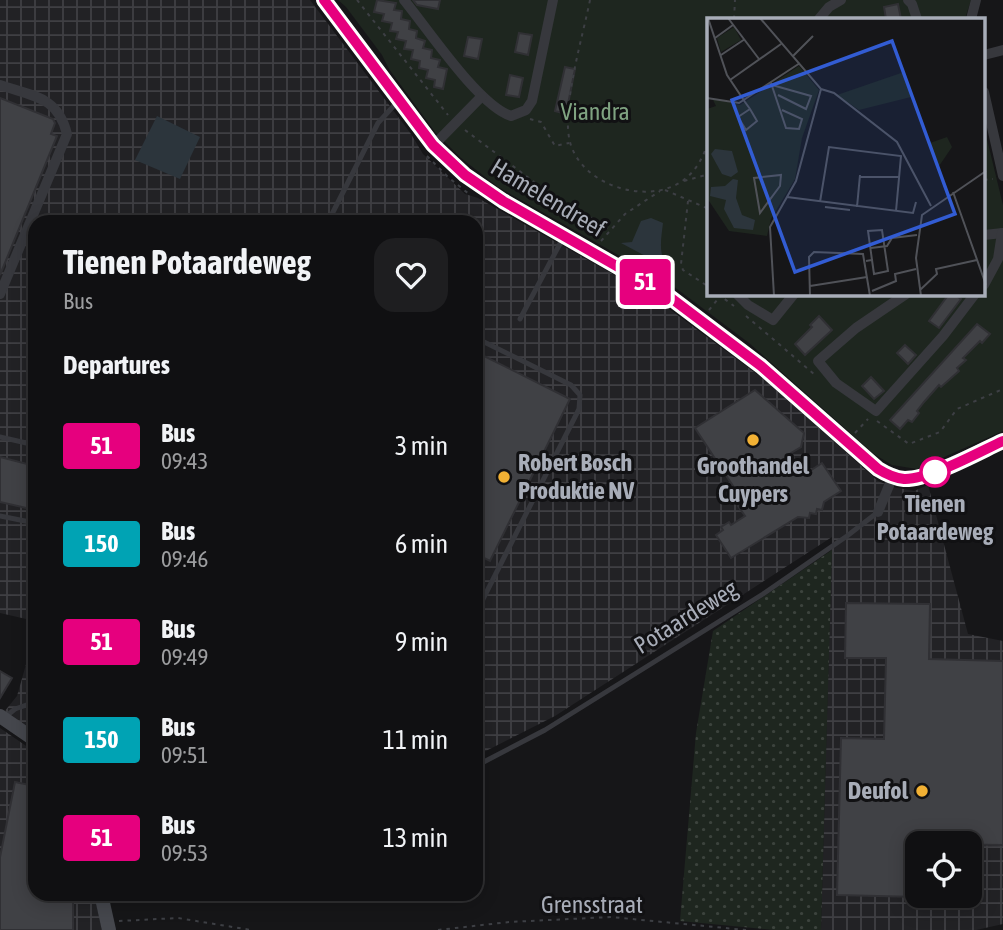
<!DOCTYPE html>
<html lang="en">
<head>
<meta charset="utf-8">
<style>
	body { margin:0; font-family:"Asap Condensed",sans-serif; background:#1e1e20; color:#f1f3f6; height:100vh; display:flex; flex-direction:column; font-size:26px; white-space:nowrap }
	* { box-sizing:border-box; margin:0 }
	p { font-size:23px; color:#9c9d9f }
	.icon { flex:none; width:38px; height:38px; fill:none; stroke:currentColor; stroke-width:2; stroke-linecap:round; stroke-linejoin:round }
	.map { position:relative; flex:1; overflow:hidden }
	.details { position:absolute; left:28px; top:215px; width:455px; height:686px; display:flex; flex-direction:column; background:#101012; border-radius:21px; box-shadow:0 4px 18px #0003,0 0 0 2px #303032 }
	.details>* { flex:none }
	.badge { padding:0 14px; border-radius:5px; font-size:24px; line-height:46px }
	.tools { position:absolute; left:905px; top:831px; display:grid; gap:14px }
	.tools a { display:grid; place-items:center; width:77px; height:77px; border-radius:14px; background:#101012; box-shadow:0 4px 18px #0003,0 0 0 2px #303032; font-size:35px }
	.map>.badge { position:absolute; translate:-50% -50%; box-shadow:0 0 0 4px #fff }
	h2 { padding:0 35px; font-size:26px; line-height:63px }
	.round { display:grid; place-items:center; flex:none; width:74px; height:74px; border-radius:21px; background:#1e1e20 }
	.headline { display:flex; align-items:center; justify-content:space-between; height:119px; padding:0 35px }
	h1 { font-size:33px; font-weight:700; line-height:52px }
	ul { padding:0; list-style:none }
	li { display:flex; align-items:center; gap:21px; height:98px; padding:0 35px }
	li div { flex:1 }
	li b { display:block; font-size:26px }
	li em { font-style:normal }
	li .badge { min-width:77px; font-weight:700; text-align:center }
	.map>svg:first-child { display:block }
</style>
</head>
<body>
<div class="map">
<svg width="1003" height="930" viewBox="0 0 1003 930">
	<defs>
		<pattern id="industrial-grid" width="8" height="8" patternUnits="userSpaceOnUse" patternTransform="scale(1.75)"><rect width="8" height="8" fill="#222225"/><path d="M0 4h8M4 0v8" fill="none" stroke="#3f3f43"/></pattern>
		<pattern id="grass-dots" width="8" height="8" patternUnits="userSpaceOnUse" patternTransform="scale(1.75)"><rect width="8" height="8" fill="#1e261f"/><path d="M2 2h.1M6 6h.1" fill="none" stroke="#3c433d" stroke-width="1.8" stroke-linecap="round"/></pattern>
	</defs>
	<rect width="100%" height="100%" fill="#161618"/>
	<!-- industrial -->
	<g fill="url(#industrial-grid)" fill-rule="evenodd">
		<path d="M0,0H310L411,134L423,154L465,194L478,198L634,286L672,311L765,380L878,481L893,487L914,491L928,485L968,634L1003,641V924L976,930H821L832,537L555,716L476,756V222H35V621L0,613ZM917,844H970V896H917Z"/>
		<path d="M35,633V735L4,712L17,696Z"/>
		<path d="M0,728L35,752V894H94L102,930H0Z"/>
	</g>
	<!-- grass -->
	<path fill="url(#grass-dots)" d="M832,550L821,930H774L680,921L696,733L713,631Z"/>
	<!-- green -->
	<path fill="#1e261f" d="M338,0H971L965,19H709V294H984V127L1003,205V431L917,469L892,465L874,454L749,343L673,286L498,187L461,158L435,132L389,69L382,55L346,7Z"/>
	<!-- water -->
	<g fill="#2c353c">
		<path d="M157,116L200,137L180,179L135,160Z"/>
		<path d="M651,218L663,223C661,240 658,254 668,268L621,243L632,242L641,221Z"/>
	</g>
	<!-- building -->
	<g fill="#404145" stroke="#303034" stroke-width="2">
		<path d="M377,0L396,3L394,10L402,11L401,19L410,21L409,29L417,31L416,38L425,41L423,48L432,50L431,58L440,60L438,67L447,69L443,89L434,87L435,80L426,78L428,70L419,68L420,61L411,59L413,50L404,49L406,41L396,39L398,32L390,31L392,23L382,21L384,14L374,12Z"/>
		<path d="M413,0H440L438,9L417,5Z"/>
		<path d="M898,4L901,19H886L884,7Z"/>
		<path d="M519,33L532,35L528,55L515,52Z"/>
		<path d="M468,37L482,39L478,59L464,56Z"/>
		<path d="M565,67L575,69L566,114L555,111Z"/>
		<path d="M510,75L523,78L519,97L506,95Z"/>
		<path d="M0,98L53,119L55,123L51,134L57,136L0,275Z"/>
		<path d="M949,294H954L961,299L939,328L929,321Z"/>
		<path d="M819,316L832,330L805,355L795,344L812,327L810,325Z"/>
		<path d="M977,324L990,334L982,343L980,341L963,358L966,360L957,368L959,371L941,387L939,385L924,402L917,411L919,413L912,422L908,420L900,429L890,420Z"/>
		<path d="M905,345L916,355L908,364L897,353Z"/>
		<path d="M476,352L570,399L490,561L476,554Z"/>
		<path d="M871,377L884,391L874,399L862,386Z"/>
		<path d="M755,390L804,433L801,447L791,453L805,474L822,463L841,491L824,502L822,510L817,509L816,514L810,513L809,518L798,517L731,558L716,535L723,530L721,527L729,522L731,525L745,516L738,506L761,492L735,489L695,428Z"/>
		<path d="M0,457L35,466V510L0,502Z"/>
		<path d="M846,603L930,604L929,659L1003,661V845L917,844V897L837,895L841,738L884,739L886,658H845Z"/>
		<path d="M0,671L12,678L0,698Z"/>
		<path d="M15,782L35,786V894H73V930H0V857Z"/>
	</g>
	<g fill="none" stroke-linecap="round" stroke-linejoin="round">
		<!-- path -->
		<g stroke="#3d3f44" stroke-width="2" stroke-dasharray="3.5 5" stroke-linecap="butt">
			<path d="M357,0L448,115"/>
			<path d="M590,0C583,36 561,108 570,142C581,185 645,205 681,182C696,172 705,155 709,138"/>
			<path d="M734,19L735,0"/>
			<path d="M530,119L541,122L555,146L569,143"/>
			<path d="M465,130L542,188L611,230"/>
			<path d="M427,156L448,177L469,194"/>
			<path d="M984,180L993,179"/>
			<path d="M684,181L709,174"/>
			<path d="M665,190L709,209"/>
			<path d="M688,201L681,264L683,270L709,287"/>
			<path d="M601,241L625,214L660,191"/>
			<path d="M718,294L734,306"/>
			<path d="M709,310L722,294"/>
			<path d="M746,316L814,374"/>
			<path d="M877,421L909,444L940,432L957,409L1003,389"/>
			<path d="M855,433L868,419"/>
			<path d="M119,921L178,918L251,930"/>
			<path d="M438,930L509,922L611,917L746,930"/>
		</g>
		<!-- lane -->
		<g stroke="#37383d" stroke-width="5">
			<path d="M328,222L378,123L399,100"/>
			<path d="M520,319L563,238"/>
			<path d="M476,338L571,385L580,395L579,409L476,613"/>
			<path d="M0,437L35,445"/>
			<path d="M0,516L35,523"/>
			<path d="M4,718L15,709L35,702"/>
			<path d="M476,766L545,730L763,594L847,536L878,512"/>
		</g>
		<!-- street -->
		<g stroke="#37383d" stroke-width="10">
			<path d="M404,0C428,29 478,105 511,116L526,110L532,101L553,0"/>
			<path d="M908,0L912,4L917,19"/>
			<path d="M819,19L829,7L841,0"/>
			<path d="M971,19L976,0"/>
			<path d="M984,55L1003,50"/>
			<path d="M0,85C32,96 58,96 67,134L0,294"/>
			<path d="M984,92L1003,176"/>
			<path d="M434,145L482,96"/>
			<path d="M984,235L1003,233"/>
			<path d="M984,285L998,259L1002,233"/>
			<path d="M737,294L748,305L773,320L794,294"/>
			<path d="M906,294L856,328L818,361L836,383L876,411L943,336L975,294"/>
			<path d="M878,512L893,476"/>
		</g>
		<!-- secondary -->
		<g stroke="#45474d" stroke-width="14">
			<path d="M324,0L434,145L465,175L503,201L667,295L761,366L878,469L899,478L923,477L1003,441"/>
			<path d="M0,716L35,740"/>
			<path d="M101,894L109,930"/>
		</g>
	</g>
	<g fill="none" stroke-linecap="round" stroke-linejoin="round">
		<defs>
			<path id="line" d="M324,0L433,145L465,175L503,201L667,295L761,366L878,469C886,474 894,478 904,479C929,480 979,452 1003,441"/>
		</defs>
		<!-- line casing -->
		<use href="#line" stroke="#fff" stroke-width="16"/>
		<!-- line -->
		<use href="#line" stroke="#e6007e" stroke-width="10"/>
	</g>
	<!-- markers -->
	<g fill="#f2b134" stroke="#111113" stroke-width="2.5">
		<circle cx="753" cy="440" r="7"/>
		<circle cx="504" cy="477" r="7"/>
		<circle cx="922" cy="791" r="7"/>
	</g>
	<circle fill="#fff" stroke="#e6007e" stroke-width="3.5" cx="935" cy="472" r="14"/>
	<g text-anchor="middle" stroke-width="6" stroke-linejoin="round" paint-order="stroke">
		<!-- park labels -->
		<g font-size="24" fill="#7fa381" stroke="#111113">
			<text x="595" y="120">Viandra</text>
		</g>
		<!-- street labels -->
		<g font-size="24" fill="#a8adb8" stroke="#111113">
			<text transform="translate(548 198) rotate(31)" y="8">Hamelendreef</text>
			<text transform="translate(686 617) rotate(-32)" y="8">Potaardeweg</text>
			<text x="592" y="913">Grensstraat</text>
		</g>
		<!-- poi labels -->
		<g font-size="24" font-weight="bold" fill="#a8adb8" stroke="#111113" text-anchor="start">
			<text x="518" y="471">Robert Bosch<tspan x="518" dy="28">Produktie NV</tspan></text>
			<text x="753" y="474" text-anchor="middle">Groothandel<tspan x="753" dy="28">Cuypers</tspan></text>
			<text x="908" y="799" text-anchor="end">Deufol</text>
		</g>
		<!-- stop labels -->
		<g font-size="24" font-weight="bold" fill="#a8adb8" stroke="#111113">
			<text x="935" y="512">Tienen<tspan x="935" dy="28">Potaardeweg</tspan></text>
		</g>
	</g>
	<!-- overview -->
	<g transform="translate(707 18)">
		<rect width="278" height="278" fill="#161618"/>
		<path d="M197,54L204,79L152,92L130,77ZM240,119L245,129L232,148L223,125Z" fill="#1e261f"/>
		<path d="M27,9L34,22L14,34L10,20ZM92,48L112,72L95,120L88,161L64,201L60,218L22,213L0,180V91L9,88L5,80L33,87Z" fill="#1e261f"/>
		<path d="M8,131L25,133L31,154L24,159L15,156L4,136ZM26,161L31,162L29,180L35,197L48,202L46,212L27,210L17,191L19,182L3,178L4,169L18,168Z" fill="#2c353c"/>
		<path fill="none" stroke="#505258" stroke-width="2" d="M1,0L20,57L38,84L43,91L50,103L39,112L31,99L43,91M21,0L52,41M53,0L114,71L89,163L63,209L67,278M8,20L26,7M14,37L38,21M86,38L106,18M23,62L74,26M64,65L79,110L92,111L95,101L75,92M65,67L104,78L99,91L71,77M114,71L127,75L190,124L224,188M0,80L32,85L93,45M74,157L73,168L53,195L47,160ZM153,159H192M246,174L279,267M80,179L206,195L209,184M113,184L122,129L194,138L189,193M118,189L143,192M150,189L153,157M164,230L180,228L185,220L210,217M159,243L165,242L161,213L175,212L181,253L167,256L165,242M103,268L160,259M213,272L230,256L229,251L270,242M165,273L189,263L188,256L209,251M103,278L102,239L107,234L156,236L163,278M214,278L209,240L215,197L279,153"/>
		<path fill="#325cd3" fill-opacity="0.15" stroke="#325cd3" stroke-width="3.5" d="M185,23L248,196L88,254L25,82Z"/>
		<rect width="278" height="278" fill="none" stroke="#a8adb8" stroke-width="3.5"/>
	</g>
</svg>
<div class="tools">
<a><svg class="icon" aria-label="locate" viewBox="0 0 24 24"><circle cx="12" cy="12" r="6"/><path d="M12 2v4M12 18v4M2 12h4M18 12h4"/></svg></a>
</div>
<b class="badge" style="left:645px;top:282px;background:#e6007e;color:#fff">51</b>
<section class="details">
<div class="headline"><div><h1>Tienen Potaardeweg</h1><p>Bus</p></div><a class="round"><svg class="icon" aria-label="heart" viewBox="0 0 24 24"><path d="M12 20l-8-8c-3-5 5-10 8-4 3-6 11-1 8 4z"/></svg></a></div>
<h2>Departures</h2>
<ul>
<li><span class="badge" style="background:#e6007e;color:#fff">51</span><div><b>Bus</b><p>09:43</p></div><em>3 min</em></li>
<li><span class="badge" style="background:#00a3b4;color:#fff">150</span><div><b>Bus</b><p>09:46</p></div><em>6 min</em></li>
<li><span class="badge" style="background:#e6007e;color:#fff">51</span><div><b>Bus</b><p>09:49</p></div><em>9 min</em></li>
<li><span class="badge" style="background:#00a3b4;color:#fff">150</span><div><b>Bus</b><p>09:51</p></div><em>11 min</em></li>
<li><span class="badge" style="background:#e6007e;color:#fff">51</span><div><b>Bus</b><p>09:53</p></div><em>13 min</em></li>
</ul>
</section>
</div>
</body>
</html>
